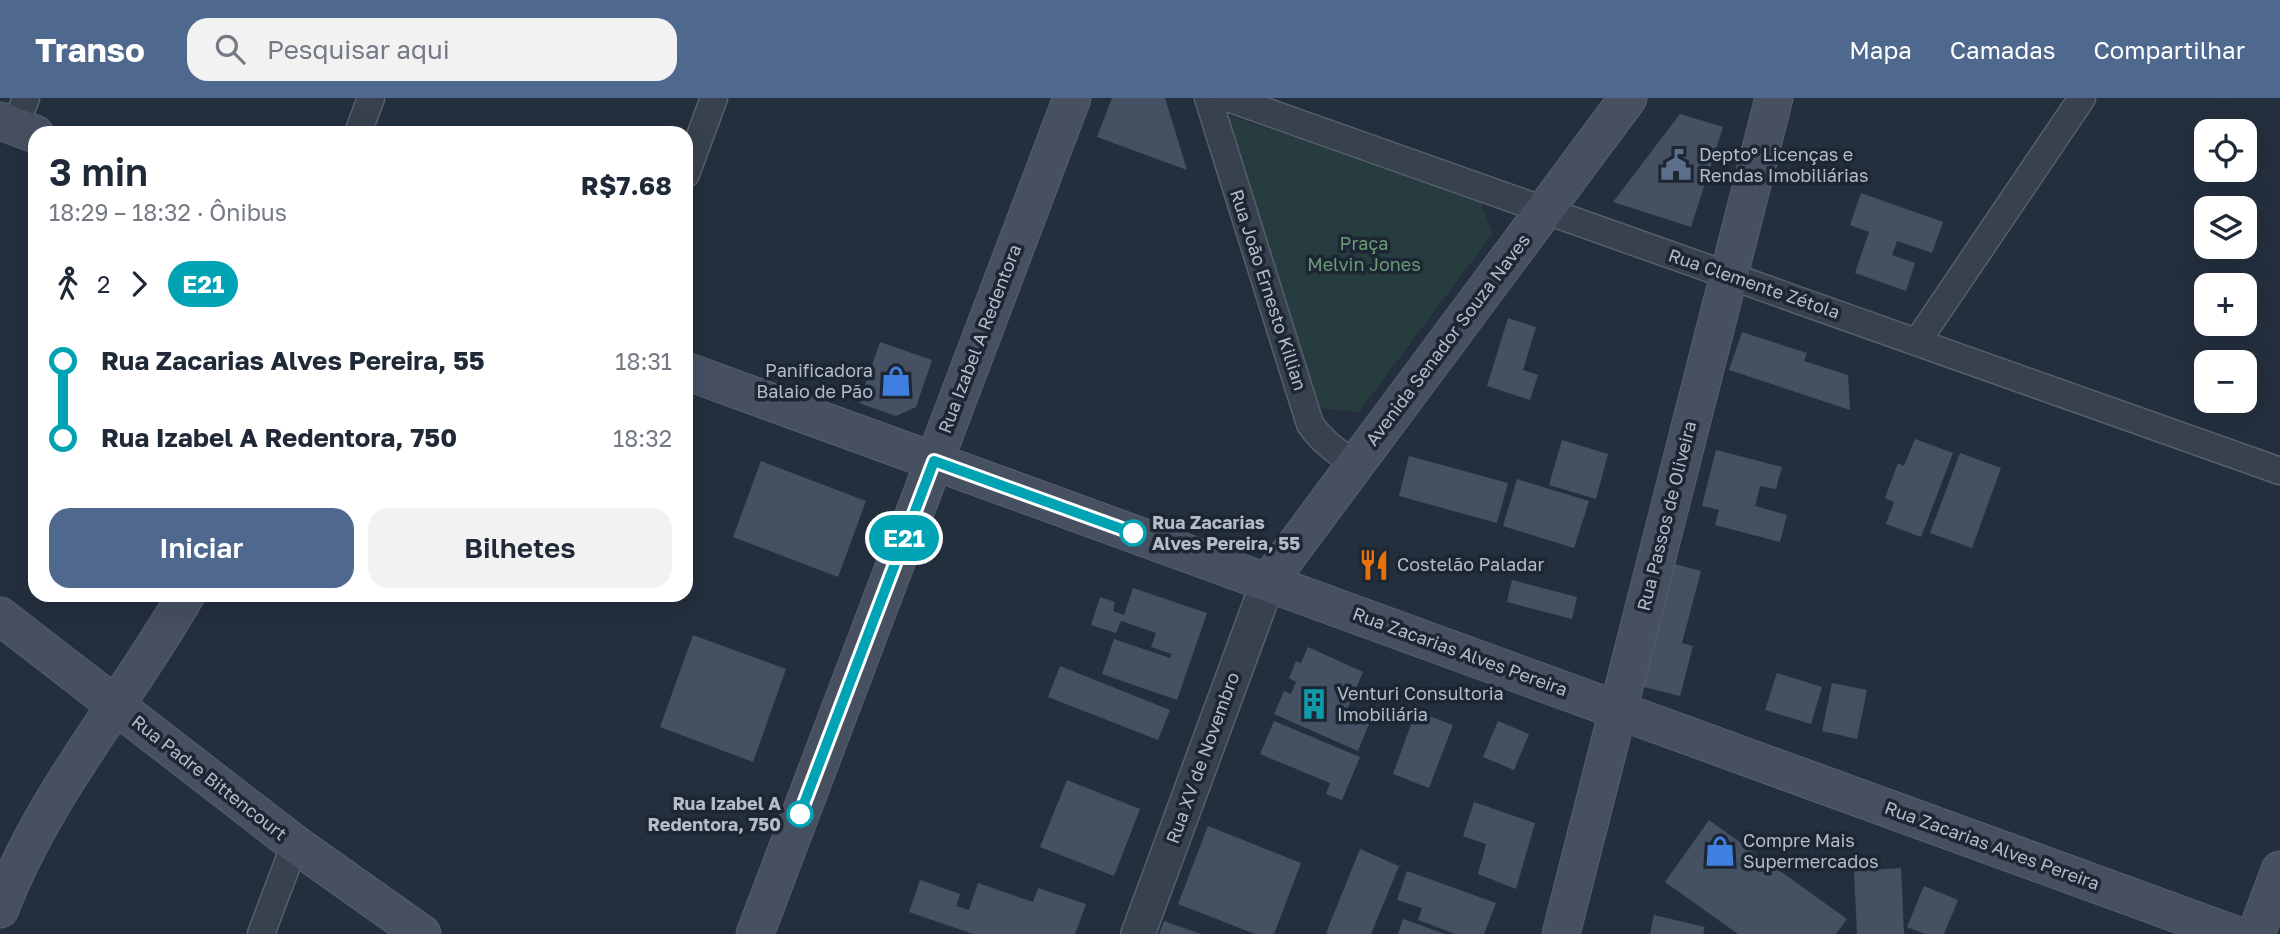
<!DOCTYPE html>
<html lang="pt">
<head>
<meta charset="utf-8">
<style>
	body { margin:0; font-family:"Golos Text",sans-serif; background:#f2f2f3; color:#1f2937; height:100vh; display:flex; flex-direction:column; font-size:26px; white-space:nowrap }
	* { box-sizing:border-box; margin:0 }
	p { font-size:23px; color:#747a83 }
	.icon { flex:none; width:38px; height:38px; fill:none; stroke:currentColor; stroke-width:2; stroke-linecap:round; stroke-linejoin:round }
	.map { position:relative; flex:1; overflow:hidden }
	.details { position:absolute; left:28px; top:28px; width:665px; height:476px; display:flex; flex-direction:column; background:#fff; border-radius:21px; box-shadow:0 7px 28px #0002 }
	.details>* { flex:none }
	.badge { padding:0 14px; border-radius:23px; font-size:24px; line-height:46px }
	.buttons { position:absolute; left:2194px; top:21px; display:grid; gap:14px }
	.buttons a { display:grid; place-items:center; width:63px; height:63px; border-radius:14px; background:#fff; box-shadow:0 7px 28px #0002; font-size:35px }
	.map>.badge { position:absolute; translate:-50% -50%; box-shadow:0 0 0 4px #fff }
	.legs { display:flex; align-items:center; gap:10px; height:77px; padding:0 21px; font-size:23px }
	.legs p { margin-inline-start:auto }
	.overview { display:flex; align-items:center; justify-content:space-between; height:119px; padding:0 21px }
	h1 { font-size:38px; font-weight:600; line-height:52px }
	.action { display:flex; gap:14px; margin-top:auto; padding:14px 21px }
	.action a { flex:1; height:80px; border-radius:21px; background:#4f688e; color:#fff; font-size:28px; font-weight:600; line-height:80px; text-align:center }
	.action a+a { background:#f2f2f3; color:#1f2937 }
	ul { padding:0 21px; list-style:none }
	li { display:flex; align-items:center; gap:24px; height:77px; font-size:26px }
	li i { display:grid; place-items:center; width:10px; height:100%; margin:0 9px; background:currentColor }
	li i::after { content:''; width:18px; height:18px; margin:-9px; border:5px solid; border-radius:50%; background:#fff }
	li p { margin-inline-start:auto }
	li:first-child i { background:linear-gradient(#0000 50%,currentColor 0) }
	li:last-child i { background:linear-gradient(currentColor 50%,#0000 0) }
	header { display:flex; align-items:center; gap:42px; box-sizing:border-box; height:98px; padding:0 35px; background:#4f688e; color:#fff }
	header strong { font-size:33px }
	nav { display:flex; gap:38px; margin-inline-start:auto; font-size:24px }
	.search { width:490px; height:63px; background:#f2f2f3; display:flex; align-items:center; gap:18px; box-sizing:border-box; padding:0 24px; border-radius:21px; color:#747a83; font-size:26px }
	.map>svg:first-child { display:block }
</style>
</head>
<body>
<header>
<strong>Transo</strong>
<div class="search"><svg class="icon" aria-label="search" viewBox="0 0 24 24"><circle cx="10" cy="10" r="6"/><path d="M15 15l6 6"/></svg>Pesquisar aqui</div>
<nav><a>Mapa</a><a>Camadas</a><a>Compartilhar</a></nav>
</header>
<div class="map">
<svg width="2280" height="836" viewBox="0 0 2280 836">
	<rect width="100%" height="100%" fill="#242f3e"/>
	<!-- green -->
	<path fill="#263c3f" d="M1224,16L1478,98L1493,135L1359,314L1319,310Z"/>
	<!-- building -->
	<g fill="#455162">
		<path d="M1112,0H1165L1187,72L1097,39Z"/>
		<path d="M1680,16L1723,29L1691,129L1613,104Z"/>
		<path d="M1861,95L1943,124L1932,155L1897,143L1892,157L1915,165L1906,193L1855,175L1869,134L1850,127Z"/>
		<path d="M1508,220L1536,229L1523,272L1538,277L1530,302L1487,288Z"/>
		<path d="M1742,234L1807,255L1804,263L1848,277L1850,312L1729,272Z"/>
		<path d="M880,244L932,262L916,309L896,318L859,305Z"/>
		<path d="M1915,341L1953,355L1921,439L1886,426L1894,404L1885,400L1898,365L1904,368Z"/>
		<path d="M1562,342L1608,356L1596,401L1549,387Z"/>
		<path d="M1716,352L1782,369L1776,391L1760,388L1755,408L1787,417L1780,444L1715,427L1719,412L1702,408Z"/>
		<path d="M1960,355L2001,370L1972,450L1930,435Z"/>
		<path d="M1409,358L1508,385L1497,425L1399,398Z"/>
		<path d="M761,363L866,403L838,479L733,439Z"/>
		<path d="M1517,381L1589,403L1574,450L1503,428Z"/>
		<path d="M1671,465L1701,473L1682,545L1693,548L1680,598L1640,588Z"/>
		<path d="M1512,482L1577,499L1572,521L1507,504Z"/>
		<path d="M1133,490L1207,515L1177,602L1102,576L1114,541L1170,560L1172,556L1151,549L1156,535L1121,523L1116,535L1091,527L1100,499L1115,504L1113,513L1124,517Z"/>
		<path d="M693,537L786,571L753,664L660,629Z"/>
		<path d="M1308,549L1363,574L1345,616L1369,626L1358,653L1274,616L1284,593L1291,596L1296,584L1289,580L1296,563L1301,565Z"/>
		<path d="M1060,568L1170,612L1158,642L1048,599Z"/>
		<path d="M1777,575L1822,589L1811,626L1765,612Z"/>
		<path d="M1832,585L1867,592L1857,641L1822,633Z"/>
		<path d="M1416,613L1453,627L1429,690L1393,676Z"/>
		<path d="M1274,623L1360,659L1342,702L1326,696L1330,685L1260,656Z"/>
		<path d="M1498,623L1529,636L1514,672L1483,659Z"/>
		<path d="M1067,682L1140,711L1114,778L1040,749Z"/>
		<path d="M1474,704L1535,725L1516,791L1478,776L1486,746L1463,738Z"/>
		<path d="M1709,722L1847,821L1836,836H1738L1665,784Z"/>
		<path d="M1208,728L1301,765L1274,836H1255L1178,806Z"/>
		<path d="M1360,751L1399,768L1371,836H1329L1326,835Z"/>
		<path d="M1901,770L1904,836H1857L1854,773Z"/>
		<path d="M1407,773L1496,805L1484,836H1455L1418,822L1422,810L1397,802Z"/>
		<path d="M920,782L960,796L956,808L969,812L978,785L1033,804L1038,790L1086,806L1075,836H973L909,814Z"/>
		<path d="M1924,788L1958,802L1944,836H1925L1907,829Z"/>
		<path d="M1654,817L1705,829L1703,836H1650Z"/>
		<path d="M1403,821L1445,836H1398Z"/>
		<path d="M1164,823L1201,836H1159Z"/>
	</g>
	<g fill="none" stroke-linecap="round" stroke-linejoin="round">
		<defs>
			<g id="minor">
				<path d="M1208,0L1310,326C1322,344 1338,354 1355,367"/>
				<path d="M1228,0L2280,373"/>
				<path d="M15,29L26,0"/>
				<path d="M358,35L371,0"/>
				<path d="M686,76L714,0"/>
				<path d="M1917,244L2082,0"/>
				<path d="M261,836L295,746"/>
			</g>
			<path id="tertiary" d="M1138,836L1268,484"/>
			<g id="secondary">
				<path d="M0,23L35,36"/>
				<path d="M686,273L2233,836"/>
				<path d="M1268,484L1628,0"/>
				<path d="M0,518L295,746L422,836"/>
				<path d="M0,811C44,696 125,603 186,497"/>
				<path d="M755,836L1072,0"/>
				<path d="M1561,836L1774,0"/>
				<path d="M2256,836L2280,772"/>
			</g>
		</defs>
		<!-- minor casing -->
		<use href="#minor" stroke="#565f6c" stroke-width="29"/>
		<!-- tertiary casing -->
		<use href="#tertiary" stroke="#565f6c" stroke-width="36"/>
		<!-- secondary casing -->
		<use href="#secondary" stroke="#565f6c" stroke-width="39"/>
		<!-- minor -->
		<use href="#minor" stroke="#38414e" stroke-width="26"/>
		<!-- tertiary -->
		<use href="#tertiary" stroke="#38414e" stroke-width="33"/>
		<!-- secondary -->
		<use href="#secondary" stroke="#465061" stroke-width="37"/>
	</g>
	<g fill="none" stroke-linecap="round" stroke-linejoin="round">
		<defs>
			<path id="line-1" d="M800,716L934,363L1133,435"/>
		</defs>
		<!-- line-1 casing -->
		<use href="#line-1" stroke="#fff" stroke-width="16"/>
		<!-- line-1 -->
		<use href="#line-1" stroke="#00a3b4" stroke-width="10"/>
	</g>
	<!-- icons -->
	<defs>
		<symbol id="civic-bare" viewBox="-9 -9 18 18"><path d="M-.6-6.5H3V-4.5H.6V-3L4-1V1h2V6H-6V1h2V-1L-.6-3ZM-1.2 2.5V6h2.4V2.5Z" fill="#5c6f8a" stroke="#1d2633" stroke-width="2.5" paint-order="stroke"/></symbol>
		<symbol id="shop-bare" viewBox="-9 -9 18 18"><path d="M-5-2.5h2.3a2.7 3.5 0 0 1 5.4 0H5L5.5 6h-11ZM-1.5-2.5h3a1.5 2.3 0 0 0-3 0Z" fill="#3f7fe0" stroke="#1d2633" stroke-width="2.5" paint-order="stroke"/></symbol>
		<symbol id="restaurant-bare" viewBox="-9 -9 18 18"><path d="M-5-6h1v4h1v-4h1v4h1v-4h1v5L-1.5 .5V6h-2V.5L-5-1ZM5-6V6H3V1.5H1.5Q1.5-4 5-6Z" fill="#e8710a" stroke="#1d2633" stroke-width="2.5" paint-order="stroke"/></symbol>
		<symbol id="building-bare" viewBox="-9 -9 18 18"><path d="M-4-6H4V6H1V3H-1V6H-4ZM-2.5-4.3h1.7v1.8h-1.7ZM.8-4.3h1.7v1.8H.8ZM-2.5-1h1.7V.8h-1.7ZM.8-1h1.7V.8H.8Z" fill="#0f9aa8" stroke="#1d2633" stroke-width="2.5" paint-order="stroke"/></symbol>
	</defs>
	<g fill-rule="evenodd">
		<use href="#civic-bare" x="1654" y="45" width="44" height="44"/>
		<use href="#shop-bare" x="874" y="261" width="44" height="44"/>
		<use href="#restaurant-bare" x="1352" y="445" width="44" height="44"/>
		<use href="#building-bare" x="1292" y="584" width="44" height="44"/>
		<use href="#shop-bare" x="1698" y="731" width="44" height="44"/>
	</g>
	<!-- markers -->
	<g fill="#fff" stroke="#00a3b4" stroke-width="3.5">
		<circle cx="1133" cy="435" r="12"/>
		<circle cx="800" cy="716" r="12"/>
	</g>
	<g text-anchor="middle" stroke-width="7" stroke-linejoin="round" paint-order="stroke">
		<!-- poi labels -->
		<g font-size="18" fill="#b4bcc9" stroke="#1d2633" text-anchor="start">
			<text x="1699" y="63">Deptoº Licenças e<tspan x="1699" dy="21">Rendas Imobiliárias</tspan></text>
			<text x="873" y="279" text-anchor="end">Panificadora<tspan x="873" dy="21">Balaio de Pão</tspan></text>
			<text x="1397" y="473">Costelão Paladar</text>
			<text x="1337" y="602">Venturi Consultoria<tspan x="1337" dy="21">Imobiliária</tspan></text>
			<text x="1743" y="749">Compre Mais<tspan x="1743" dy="21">Supermercados</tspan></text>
		</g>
		<!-- park labels -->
		<g font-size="18" fill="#6b9a76" stroke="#1d2633">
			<text x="1364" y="152">Praça<tspan x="1364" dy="21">Melvin Jones</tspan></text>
		</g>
		<!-- street labels -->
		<g font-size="18" fill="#b4bcc9" stroke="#1d2633">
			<text transform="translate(1754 186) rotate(19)" y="6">Rua Clemente Zétola</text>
			<text transform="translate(1268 192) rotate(72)" y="6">Rua João Ernesto Killian</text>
			<text transform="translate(980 241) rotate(-69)" y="6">Rua Izabel A Redentora</text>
			<text transform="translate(1448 242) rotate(-53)" y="6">Avenida Senador Souza Naves</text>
			<text transform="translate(1667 418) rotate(-76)" y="6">Rua Passos de Oliveira</text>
			<text transform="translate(1460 554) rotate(20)" y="6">Rua Zacarias Alves Pereira</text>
			<text transform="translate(1203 660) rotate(-70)" y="6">Rua XV de Novembro</text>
			<text transform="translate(209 680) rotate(38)" y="6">Rua Padre Bittencourt</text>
			<text transform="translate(1992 748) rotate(20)" y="6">Rua Zacarias Alves Pereira</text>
		</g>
		<!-- stop labels -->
		<g font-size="18" font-weight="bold" fill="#b4bcc9" stroke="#1d2633" text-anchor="start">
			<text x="1152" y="431">Rua Zacarias<tspan x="1152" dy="21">Alves Pereira, 55</tspan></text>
			<text x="781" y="712" text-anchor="end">Rua Izabel A<tspan x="781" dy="21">Redentora, 750</tspan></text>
		</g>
	</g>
</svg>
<div class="buttons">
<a><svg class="icon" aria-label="locate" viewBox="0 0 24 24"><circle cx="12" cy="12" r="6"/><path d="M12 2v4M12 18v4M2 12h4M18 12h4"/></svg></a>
<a><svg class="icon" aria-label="layers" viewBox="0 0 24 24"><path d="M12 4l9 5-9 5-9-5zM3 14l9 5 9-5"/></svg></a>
<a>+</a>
<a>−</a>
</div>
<b class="badge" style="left:904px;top:440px;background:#00a3b4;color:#fff">E21</b>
<section class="details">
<div class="overview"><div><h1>3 min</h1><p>18:29 – 18:32 · Ônibus</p></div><b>R$7.68</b></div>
<div class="legs"><svg class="icon" aria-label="walk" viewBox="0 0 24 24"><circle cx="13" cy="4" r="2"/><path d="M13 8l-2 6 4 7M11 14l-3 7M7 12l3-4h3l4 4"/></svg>2<svg class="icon" aria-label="forward" viewBox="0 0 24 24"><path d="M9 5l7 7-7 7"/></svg><b class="badge" style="background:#00a3b4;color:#fff">E21</b></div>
<ul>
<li><i style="color:#00a3b4"></i><b>Rua Zacarias Alves Pereira, 55</b><p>18:31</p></li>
<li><i style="color:#00a3b4"></i><b>Rua Izabel A Redentora, 750</b><p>18:32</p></li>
</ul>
<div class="action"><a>Iniciar</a><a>Bilhetes</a></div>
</section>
</div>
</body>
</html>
